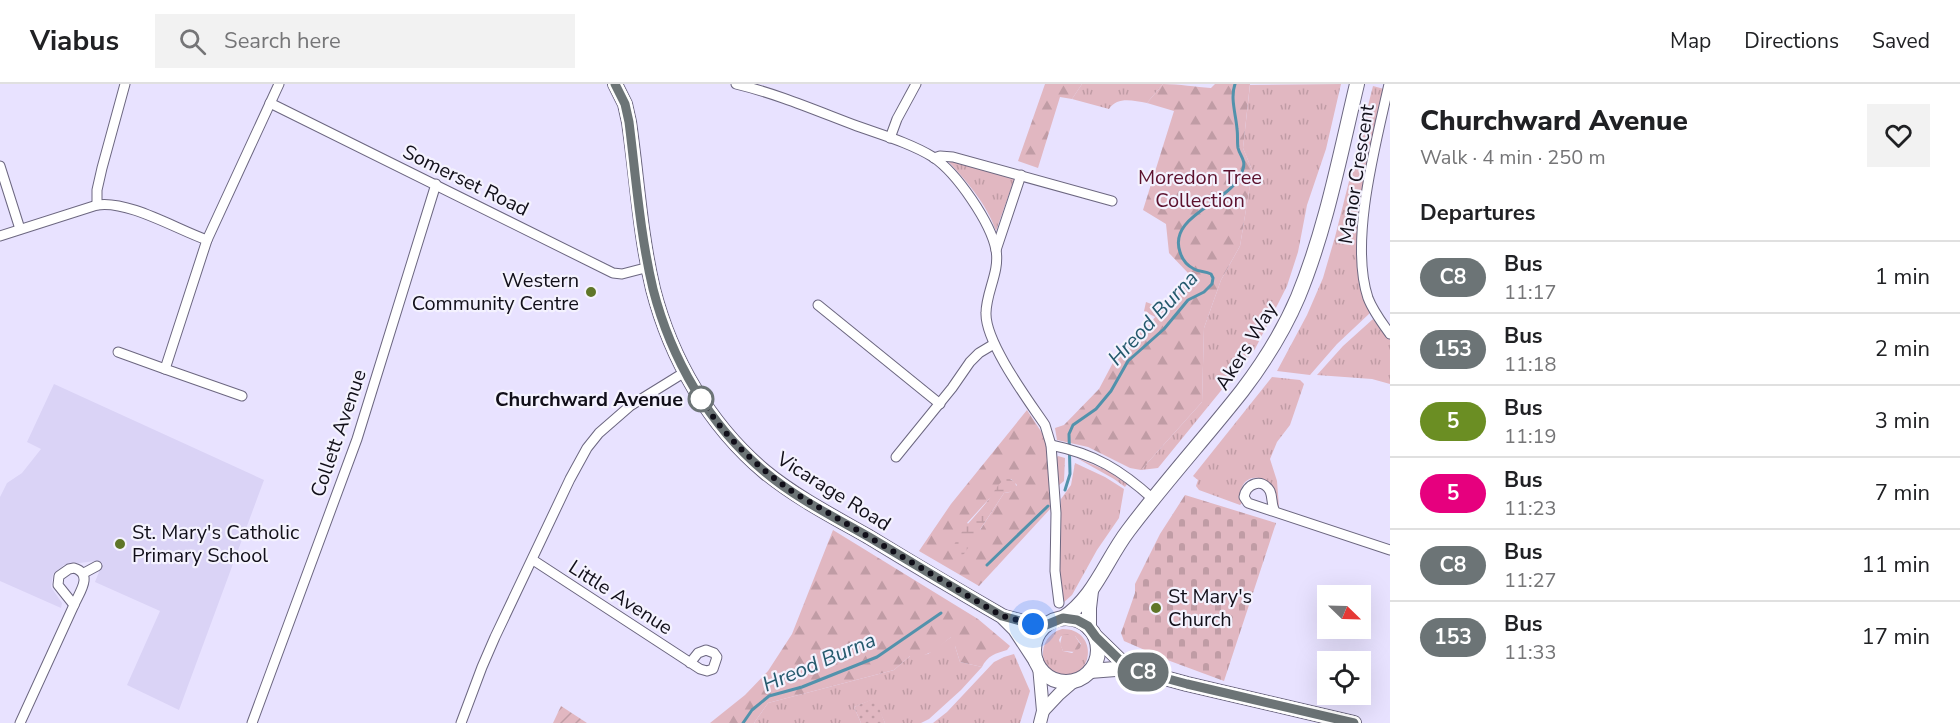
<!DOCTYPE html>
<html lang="en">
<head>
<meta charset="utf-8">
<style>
	body { margin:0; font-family:"Nunito Sans",sans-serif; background:#f2f2f2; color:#202124; height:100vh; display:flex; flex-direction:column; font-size:22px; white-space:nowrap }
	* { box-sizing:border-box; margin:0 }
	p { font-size:20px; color:#757577 }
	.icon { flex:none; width:33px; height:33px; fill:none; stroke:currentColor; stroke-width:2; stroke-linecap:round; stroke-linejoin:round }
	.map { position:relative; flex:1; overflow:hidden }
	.drawer { display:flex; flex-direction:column; background:#fff; width:570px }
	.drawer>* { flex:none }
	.badge { padding:0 12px; border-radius:20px; font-size:21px; line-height:39px }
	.needle { width:39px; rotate:113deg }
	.buttons { position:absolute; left:1317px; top:501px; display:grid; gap:12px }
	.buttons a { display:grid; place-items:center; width:54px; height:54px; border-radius:0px; background:#fff; box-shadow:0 6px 24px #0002; font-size:30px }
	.you { position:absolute; width:30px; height:30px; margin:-15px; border:4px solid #fff; border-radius:50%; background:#1a73e8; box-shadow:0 0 0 9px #1a73e833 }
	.map>.badge { position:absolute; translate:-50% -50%; box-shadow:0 0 0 3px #fff }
	h2 { padding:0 30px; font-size:22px; line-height:54px }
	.round { display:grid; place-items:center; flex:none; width:63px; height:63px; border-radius:0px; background:#f2f2f2 }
	.overview { display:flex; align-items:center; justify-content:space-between; height:102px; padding:0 30px }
	h1 { font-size:28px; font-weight:800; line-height:45px }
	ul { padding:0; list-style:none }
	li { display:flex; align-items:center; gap:18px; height:72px; padding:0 30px; border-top:2px solid #e0e0e0 }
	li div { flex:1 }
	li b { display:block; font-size:22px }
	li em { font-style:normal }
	li .badge { min-width:66px; font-weight:700; text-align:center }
	header { display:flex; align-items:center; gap:36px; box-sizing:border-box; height:84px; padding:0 30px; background:#fff; border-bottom:2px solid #e0e0e0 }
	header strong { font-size:28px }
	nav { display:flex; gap:33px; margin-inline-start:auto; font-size:21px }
	.search { width:420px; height:54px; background:#f2f2f2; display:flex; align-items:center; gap:15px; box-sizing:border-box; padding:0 21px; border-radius:0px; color:#757577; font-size:22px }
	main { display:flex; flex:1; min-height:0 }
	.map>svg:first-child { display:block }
</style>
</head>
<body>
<header>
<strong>Viabus</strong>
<div class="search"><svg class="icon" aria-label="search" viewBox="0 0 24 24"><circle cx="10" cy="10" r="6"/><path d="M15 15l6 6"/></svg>Search here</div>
<nav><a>Map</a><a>Directions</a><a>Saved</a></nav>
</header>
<main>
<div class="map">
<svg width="1390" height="639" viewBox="0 0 1390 639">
	<defs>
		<pattern id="grass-tufts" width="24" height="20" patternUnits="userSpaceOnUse" patternTransform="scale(1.5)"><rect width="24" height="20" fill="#e1b7c1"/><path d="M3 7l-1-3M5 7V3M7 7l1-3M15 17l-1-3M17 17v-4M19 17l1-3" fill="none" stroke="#c09ca5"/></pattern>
		<pattern id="forest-firs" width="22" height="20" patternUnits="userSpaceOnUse" patternTransform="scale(1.5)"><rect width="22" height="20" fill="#e1b7c1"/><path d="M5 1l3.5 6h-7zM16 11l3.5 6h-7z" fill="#c09ca5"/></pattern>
		<pattern id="wetland-marsh" width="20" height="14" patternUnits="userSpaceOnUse" patternTransform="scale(1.5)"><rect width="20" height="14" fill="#e1b7c1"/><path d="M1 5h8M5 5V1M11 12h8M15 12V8" fill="none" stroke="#c09ca5"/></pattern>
		<pattern id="cemetery-stones" width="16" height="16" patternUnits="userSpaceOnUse" patternTransform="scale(1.5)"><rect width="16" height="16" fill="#e1b7c1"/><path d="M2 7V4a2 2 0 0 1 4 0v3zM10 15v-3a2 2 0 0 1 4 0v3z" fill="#c09ca5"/></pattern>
		<pattern id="park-dots" width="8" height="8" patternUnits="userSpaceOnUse" patternTransform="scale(1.5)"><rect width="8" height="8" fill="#e1b7c1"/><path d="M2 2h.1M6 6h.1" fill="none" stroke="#c09ca5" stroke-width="1.8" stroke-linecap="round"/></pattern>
		<pattern id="garden-furrows" width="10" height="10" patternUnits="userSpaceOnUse" patternTransform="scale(1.5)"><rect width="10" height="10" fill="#e1b7c1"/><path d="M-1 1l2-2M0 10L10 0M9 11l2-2" fill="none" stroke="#c09ca5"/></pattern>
	</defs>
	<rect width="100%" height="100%" fill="#e8e2ff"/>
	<!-- built -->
	<path fill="#dad3f6" d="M54,300L264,396L179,626L127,601L160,527L95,498L99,488L95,477L64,481L53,490L51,503L62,519L61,524L0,497V413L7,399L22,389L41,365L27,358Z"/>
	<!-- grass -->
	<g fill="url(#grass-tufts)" fill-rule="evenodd">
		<path d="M1082,0H1163L1147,19C1133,17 1118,12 1109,25L1072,15Z"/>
		<path d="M1341,0L1326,65L1307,121L1298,168L1287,202L1255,265L1158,384L1141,386L1202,318L1204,244L1221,196L1240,162L1250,101L1252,86L1243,64L1250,1Z"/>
		<path d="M1373,2L1384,5L1358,154C1357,181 1358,205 1370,229L1337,260L1310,291L1277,287L1307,231L1323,194L1335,153Z"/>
		<path d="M945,74L1015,93L996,147C987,120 965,95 945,74Z"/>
		<path d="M1146,218L1162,224L1155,233L1144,227Z"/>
		<path d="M1373,235L1390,256V300L1372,295L1317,291L1343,262Z"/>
		<path d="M1272,293L1300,296L1304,300L1290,341L1277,358L1270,375L1277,397L1279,423C1274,417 1277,408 1271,401C1257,386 1235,395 1242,419L1240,421L1199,406L1196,402L1198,396L1193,392Z"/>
		<path d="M1058,372L1065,374L1064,397L1058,402L1056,374Z"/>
		<path d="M1075,373L1108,387L1127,400L1125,403L1114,395Z"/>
		<path d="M1075,379L1105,393L1124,405L1119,434L1097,466L1072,511L1063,519L1059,488L1061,415L1071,401Z"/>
		<path d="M1062,545C1096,544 1096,590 1066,591C1037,591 1035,553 1062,545ZM1061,552H1075L1081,560L1080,563L1072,569L1063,567L1059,556Z"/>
		<path d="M951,553H955V562L960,578L982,583L961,606L929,635L921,639H885L874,615L854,623L861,639H754L768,619L894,586L910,572L928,570Z"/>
		<path d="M1014,570L1030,607L1020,639H933L947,628L994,578L1004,573Z"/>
	</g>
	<!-- forest -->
	<g fill="url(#forest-firs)" fill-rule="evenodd">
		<path d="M1045,0H1082L1072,15L1060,13L1038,84L1018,77Z"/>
		<path d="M1163,0C1180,0 1195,3 1211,4L1215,0H1250L1243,64L1252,86L1250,101L1240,162L1221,196L1204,244L1202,318L1141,386L1130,384L1088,363L1057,356L1055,344L1064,341L1099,305L1117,271L1133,252L1149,241L1162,224L1169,229L1188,189L1169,169L1166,140L1143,126L1174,27L1147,19Z"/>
		<path d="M1027,326L1046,355L1051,424L979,502L919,467L951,420ZM1011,395L1017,401L1010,408L1004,409L980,446L967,439L989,415Z"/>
		<path d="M833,446L978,535L1010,562L1007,566C996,569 987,572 982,583L960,578L955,562V553H951L934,567L922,572H910L894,586L768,619L754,639H710L745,611L768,587L792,550Z"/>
		<path d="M1068,550L1075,552L1081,561L1080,564L1075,568L1063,567L1060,560L1062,551Z"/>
	</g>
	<!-- wetland -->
	<path fill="url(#wetland-marsh)" d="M1008,394L1015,398L1017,405L1014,407L1004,409L964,470L958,474L953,472L951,468C960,444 975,434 989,415C995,407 998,398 1008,394Z"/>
	<!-- cemetery -->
	<path fill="url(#cemetery-stones)" d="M1185,411L1276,439L1224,597L1170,577L1124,557L1121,549L1135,509V500L1160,450Z"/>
	<!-- park -->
	<path fill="url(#park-dots)" d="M875,614L885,639H861L854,623Z"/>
	<!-- garden -->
	<path fill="url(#garden-furrows)" d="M561,622L587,639H553Z"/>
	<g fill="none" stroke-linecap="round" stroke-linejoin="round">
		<!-- stream -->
		<g stroke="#5292ac" stroke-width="3">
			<path d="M1065,406L1070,390L1069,350L1073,341L1096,325L1111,307L1128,277L1164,245L1188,216L1204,208L1212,200L1213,194L1211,190C1205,187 1199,188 1194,185C1186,181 1182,175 1180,168C1167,130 1234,119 1243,85C1246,76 1240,72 1238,64C1237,58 1238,51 1237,45C1236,31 1230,14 1235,0"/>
			<path d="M987,481L1048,422"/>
			<path d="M743,639L752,626L769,612L802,603L877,573L941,529"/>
		</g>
		<defs>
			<g id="minor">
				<path d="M736,0C778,10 817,27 857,42C882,51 910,59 933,73C957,89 991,139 996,166C1000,188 986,208 986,229C985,258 1028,316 1045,341L1051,361L1056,429L1055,487L1059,519"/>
				<path d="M1389,0C1376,59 1349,157 1368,214C1373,227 1382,239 1390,250"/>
				<path d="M270,19L613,189L622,190L649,183"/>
				<path d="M890,54L897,35L916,0"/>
				<path d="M934,74L940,72L953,73L1112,117"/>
				<path d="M0,82L20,145"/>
				<path d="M97,121V106L102,84L125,0"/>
				<path d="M0,152L97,121C128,116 176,145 207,156"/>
				<path d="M996,166L1021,91"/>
				<path d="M818,221L940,320"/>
				<path d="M118,268L165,285"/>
				<path d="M242,312L165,285L207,156L279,0"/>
				<path d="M1051,361C1095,370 1121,386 1153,415"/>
				<path d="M896,373L952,304L970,278L979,269L994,260"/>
				<path d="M1275,427C1271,421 1273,414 1270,407C1262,393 1246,400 1244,413L1248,419L1390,466"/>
				<path d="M533,476L700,585L707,587L713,585L717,573L714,569L706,566L698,569L690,579"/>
				<path d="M74,484C94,490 79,509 74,521L58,501L59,492L69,485Z"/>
				<path d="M84,489L97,482"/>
				<path d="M20,639L74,521"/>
				<path d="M252,639L357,355L436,100"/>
				<path d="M461,639L482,583L495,553L570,395L587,364L599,349L630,322L685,288"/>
			</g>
			<g id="tertiary">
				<path d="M1039,582L1043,627L1040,639"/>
				<path d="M1043,627L1059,610L1074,597"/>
			</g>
			<g id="secondary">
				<path d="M615,0L625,20L629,38C637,94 640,150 653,205C671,275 709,341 765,388C797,414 834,433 869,453C913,480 957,506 1002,532L1015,545L1036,577"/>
				<path d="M1004,533L1031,540L1046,541"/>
				<path d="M1063,534C1094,514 1106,476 1128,447C1164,399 1205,354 1242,307C1264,278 1284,246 1298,213C1326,145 1340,71 1357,0"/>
				<circle cx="1066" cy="566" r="32"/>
				<path d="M1089,544V524L1091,507"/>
				<path d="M1096,553L1128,584"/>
				<path d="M1090,587L1128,584L1187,600L1354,639"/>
			</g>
		</defs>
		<!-- minor casing -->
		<use href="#minor" stroke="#6c6780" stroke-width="11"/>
		<!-- tertiary casing -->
		<use href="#tertiary" stroke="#6c6780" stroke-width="14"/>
		<!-- secondary casing -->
		<use href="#secondary" stroke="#6c6780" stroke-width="16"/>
		<!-- minor -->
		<use href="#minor" stroke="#fff" stroke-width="9"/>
		<!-- tertiary -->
		<use href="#tertiary" stroke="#fff" stroke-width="12"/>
		<!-- secondary -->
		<use href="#secondary" stroke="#fff" stroke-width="14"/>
	</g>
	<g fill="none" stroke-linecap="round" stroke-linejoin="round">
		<defs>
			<path id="line" d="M615,0L625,20L629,38C636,94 640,150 653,205C671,275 709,341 765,388C796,414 834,433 869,453C913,479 957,506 1002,532L1031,540L1046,541L1063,534L1077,536L1088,542L1096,553L1128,584L1187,600L1354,639"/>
		</defs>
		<!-- line casing -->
		<use href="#line" stroke="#fff" stroke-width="14"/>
		<!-- line -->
		<use href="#line" stroke="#6c7476" stroke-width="9"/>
		<!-- walk -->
		<path stroke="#110f19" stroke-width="6" stroke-dasharray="0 10.8" d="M701,315C723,351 757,383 793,408L1002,532L1033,540"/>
	</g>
	<!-- markers -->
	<g fill="#5f7628" stroke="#f4f2fe" stroke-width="2">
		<circle cx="591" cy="208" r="6"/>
		<circle cx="120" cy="460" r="6"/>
		<circle cx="1156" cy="524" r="6"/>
	</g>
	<circle fill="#fff" stroke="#6c7476" stroke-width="3" cx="701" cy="315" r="12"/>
	<g text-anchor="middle" stroke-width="4.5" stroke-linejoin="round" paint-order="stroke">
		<!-- street labels -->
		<g font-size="20" fill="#110f19" stroke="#f4f2fe">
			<text transform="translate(1356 90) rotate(-81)" y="7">Manor Crescent</text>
			<text transform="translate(466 96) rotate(26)" y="7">Somerset Road</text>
			<text transform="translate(1246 262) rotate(-58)" y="7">Akers Way</text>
			<text transform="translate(338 349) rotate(-71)" y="7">Collett Avenue</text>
			<text transform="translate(834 407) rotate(32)" y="7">Vicarage Road</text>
			<text transform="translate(621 513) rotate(33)" y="7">Little Avenue</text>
		</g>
		<!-- park labels -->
		<g font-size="20" fill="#5c122e" stroke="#f4f2fe">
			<text x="1200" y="100">Moredon Tree<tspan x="1200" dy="23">Collection</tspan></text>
		</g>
		<!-- poi labels -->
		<g font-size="20" fill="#110f19" stroke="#f4f2fe" text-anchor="start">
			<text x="579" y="203" text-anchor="end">Western<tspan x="579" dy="23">Community Centre</tspan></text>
			<text x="132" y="455">St. Mary's Catholic<tspan x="132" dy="23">Primary School</tspan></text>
			<text x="1168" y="519">St Mary's<tspan x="1168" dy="23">Church</tspan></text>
		</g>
		<!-- stop labels -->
		<g font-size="20" font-weight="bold" fill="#110f19" stroke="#f4f2fe" text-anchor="end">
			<text x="683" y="322">Churchward Avenue</text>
		</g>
		<!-- water labels -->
		<g font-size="21" font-style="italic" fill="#24596d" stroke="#f4f2fe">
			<text transform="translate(1153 234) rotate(-47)" y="7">Hreod Burna</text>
			<text transform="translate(819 578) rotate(-23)" y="7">Hreod Burna</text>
		</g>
	</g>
</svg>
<div class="buttons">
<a><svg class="needle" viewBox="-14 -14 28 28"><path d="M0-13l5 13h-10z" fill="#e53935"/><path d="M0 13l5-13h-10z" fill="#757577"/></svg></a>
<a><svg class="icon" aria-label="locate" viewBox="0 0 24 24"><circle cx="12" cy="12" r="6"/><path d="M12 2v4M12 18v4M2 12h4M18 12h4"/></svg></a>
</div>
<div class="you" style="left:1033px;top:540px"></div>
<b class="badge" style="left:1143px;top:588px;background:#6c7476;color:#fff">C8</b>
</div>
<section class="drawer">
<div class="overview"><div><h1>Churchward Avenue</h1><p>Walk · 4 min · 250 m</p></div><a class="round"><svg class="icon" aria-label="heart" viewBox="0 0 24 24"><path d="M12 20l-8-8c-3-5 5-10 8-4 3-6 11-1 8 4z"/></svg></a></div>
<h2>Departures</h2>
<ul>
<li><span class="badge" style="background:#6c7476;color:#fff">C8</span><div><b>Bus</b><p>11:17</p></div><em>1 min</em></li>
<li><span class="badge" style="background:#6c7476;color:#fff">153</span><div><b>Bus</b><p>11:18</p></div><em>2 min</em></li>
<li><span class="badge" style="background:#6b8e23;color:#fff">5</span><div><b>Bus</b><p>11:19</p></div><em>3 min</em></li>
<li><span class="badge" style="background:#e6007e;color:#fff">5</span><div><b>Bus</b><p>11:23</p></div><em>7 min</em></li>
<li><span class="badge" style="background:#6c7476;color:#fff">C8</span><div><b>Bus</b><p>11:27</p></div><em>11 min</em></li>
<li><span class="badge" style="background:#6c7476;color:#fff">153</span><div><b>Bus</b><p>11:33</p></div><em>17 min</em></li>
</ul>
</section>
</main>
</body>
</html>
